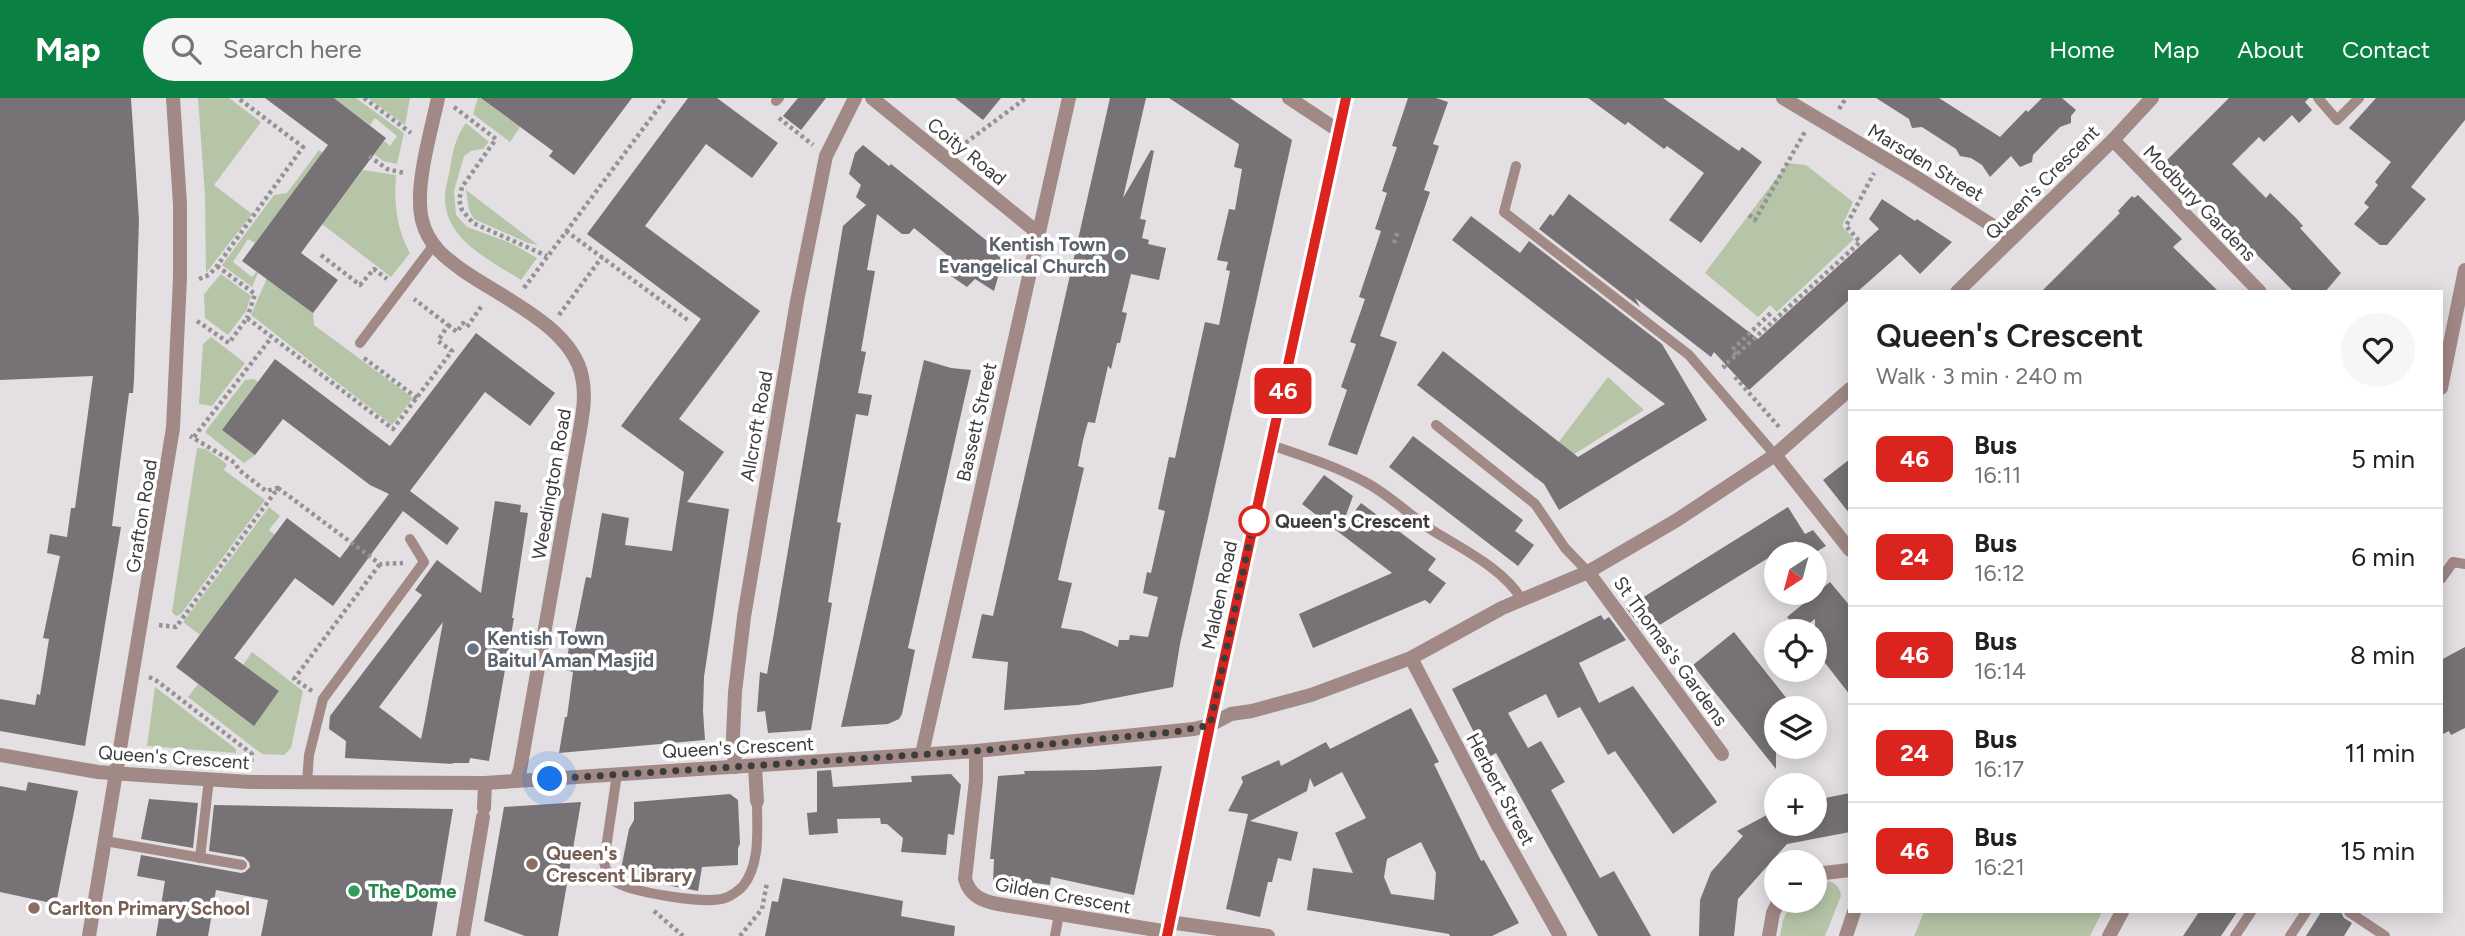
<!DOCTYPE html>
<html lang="en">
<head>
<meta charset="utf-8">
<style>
	body { margin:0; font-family:Figtree,sans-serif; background:#f6f6f6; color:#202124; height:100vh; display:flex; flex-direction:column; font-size:26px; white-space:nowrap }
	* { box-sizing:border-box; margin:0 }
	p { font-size:23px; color:#757577 }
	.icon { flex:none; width:38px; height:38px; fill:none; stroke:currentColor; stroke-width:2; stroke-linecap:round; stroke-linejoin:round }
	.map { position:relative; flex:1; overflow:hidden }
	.side { position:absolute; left:1848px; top:192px; width:595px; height:623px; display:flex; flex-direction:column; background:#fff; border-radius:0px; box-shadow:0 4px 18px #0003 }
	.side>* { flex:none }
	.badge { padding:0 14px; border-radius:10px; font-size:24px; line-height:46px }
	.needle { width:46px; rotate:216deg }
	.fabs { position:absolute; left:1764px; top:444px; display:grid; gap:14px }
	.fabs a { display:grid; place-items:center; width:63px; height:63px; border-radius:50%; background:#fff; box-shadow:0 4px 18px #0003; font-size:35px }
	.you { position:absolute; width:35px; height:35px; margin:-18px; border:5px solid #fff; border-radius:50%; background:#1a73e8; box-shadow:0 0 0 10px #1a73e833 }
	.map>.badge { position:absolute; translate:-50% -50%; box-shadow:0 0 0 4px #fff }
	.round { display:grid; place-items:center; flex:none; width:74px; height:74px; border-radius:37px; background:#f6f6f6 }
	.head { display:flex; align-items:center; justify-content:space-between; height:119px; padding:0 28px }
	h1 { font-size:33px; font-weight:600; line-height:52px }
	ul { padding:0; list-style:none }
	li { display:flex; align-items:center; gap:21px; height:98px; padding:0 28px; border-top:2px solid #e0e0e0 }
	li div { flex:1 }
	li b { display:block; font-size:26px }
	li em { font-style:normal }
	li .badge { min-width:77px; font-weight:700; text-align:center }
	header { display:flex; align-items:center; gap:42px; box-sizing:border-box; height:98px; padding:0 35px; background:#0b8043; color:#fff }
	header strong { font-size:33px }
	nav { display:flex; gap:38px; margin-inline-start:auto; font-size:24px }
	.search { width:490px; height:63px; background:#f6f6f6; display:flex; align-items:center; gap:18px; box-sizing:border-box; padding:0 24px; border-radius:38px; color:#757577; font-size:26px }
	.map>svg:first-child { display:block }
</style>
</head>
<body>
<header>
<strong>Map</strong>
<div class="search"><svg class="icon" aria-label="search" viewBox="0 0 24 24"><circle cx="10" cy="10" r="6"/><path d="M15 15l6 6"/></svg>Search here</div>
<nav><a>Home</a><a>Map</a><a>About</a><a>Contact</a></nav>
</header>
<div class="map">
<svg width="2465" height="838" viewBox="0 0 2465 838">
	<rect width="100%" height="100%" fill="#e3dfe3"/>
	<!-- green -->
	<g fill="#b6c5a8">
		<path d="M198,0H229L261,24L214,87L252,116L206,175L205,98Z"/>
		<path d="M334,0H356L404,35L397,66L383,63L374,56L384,43L390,48L397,38L375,20L370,27Z"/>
		<path d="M368,0H410L405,27Z"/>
		<path d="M478,0H487L488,5L520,29L510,44L473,16Z"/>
		<path d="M466,25L489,44L483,51L471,53L464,58L454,93L456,117L467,129L511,145L537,160L521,182C490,162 443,141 445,97C445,89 449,79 450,71C453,53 455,40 466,25Z"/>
		<path d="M319,52L323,55L255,145L248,141L233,164L252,179L256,174L258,175L252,189L222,167L274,97L287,95Z"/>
		<path d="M1788,65L1806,67L1853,104L1842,128L1854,141L1777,214L1770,207L1758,219L1705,175Z"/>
		<path d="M363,72L396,77C394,105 396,130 410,155L391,179L322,126Z"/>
		<path d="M466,92L538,147L528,145L474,121L469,112Z"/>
		<path d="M221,176L251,198L246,213L228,237L205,220L204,196Z"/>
		<path d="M267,180L313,215L314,227L413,300L392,327L251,217Z"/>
		<path d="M211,239L245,265L212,308L199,306L203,246Z"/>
		<path d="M1608,279L1644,312L1535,381L1533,378Z"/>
		<path d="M254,281L261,286L251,293L222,332L255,357L244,365L205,334L245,282Z"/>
		<path d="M197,350L206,351L227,366L224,372L265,402L181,516L176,518L172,514Z"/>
		<path d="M269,409L280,418L269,432L275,437L200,537L183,524Z"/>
		<path d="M252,554L303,593L291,650L284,657L262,656L188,599L198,586L254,627L279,593L243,567Z"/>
		<path d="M155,589L236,651V655L147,648Z"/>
		<path d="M1826,783C1835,784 1840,789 1841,798L1825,838H1780L1783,822L1792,803H1815V787Z"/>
		<path d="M1924,814H2102L2090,838H1914Z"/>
	</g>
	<!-- building -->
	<g fill="#767276" fill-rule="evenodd">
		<path d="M0,0H131L139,122L134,282L133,295H129L112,428L121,429L85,648L0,633V601L35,607L37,596L40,597L49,541L43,540L60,458L47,455L50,436L67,439L71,410H75L93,278L0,282Z"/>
		<path d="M265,0H334L386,40L301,155L338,182L313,215L242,163L328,47Z"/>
		<path d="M481,0H632L574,77L549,58L553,53Z"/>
		<path d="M688,0H717L778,45L752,80L706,46L645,128L760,213L679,321L724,354L687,404L729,411L704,579L703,613L705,642L559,655L565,619H567L573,574L565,572L570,543H573L586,479L591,480L602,415L629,420L625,447L672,453L684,374L621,328L701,221L587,136Z"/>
		<path d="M798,0H826L801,32L783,18Z"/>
		<path d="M955,0H1001L983,22Z"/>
		<path d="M1110,0H1146L1123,100L1151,52L1154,53L1140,121L1146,122L1142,140L1149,142L1148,146L1166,150L1159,182L1131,176L1122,214L1127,215L1120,245H1117L1111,271L1108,268L1095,325L1088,324L1083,342L1078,368L1084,370L1058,482L1072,485L1061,530L1082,533L1118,549L1119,542H1129L1130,537L1148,539L1158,499L1143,495L1147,474L1151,475L1165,413L1158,411L1169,359L1175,360L1205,224L1219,227L1230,173L1226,172L1228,164L1217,162L1229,111L1235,112L1242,71L1234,69L1239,46L1169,0H1230L1292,42L1180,546L1173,589L1078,607L1004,612L1008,564L972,560L982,516L993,518Z"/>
		<path d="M1408,0H1436L1448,4L1433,46L1439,48L1424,92L1430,94L1380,238L1397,244L1357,357L1328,347L1347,292L1341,289L1356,246L1350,244L1365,201L1359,199L1381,133L1375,131L1387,95L1382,93L1397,49L1392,48Z"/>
		<path d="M1588,0H1663L1739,53L1742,49L1762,64L1701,145L1669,122L1704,75L1667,48L1664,51L1628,24L1625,27Z"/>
		<path d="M1876,0H1939L2000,39L2026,12L2028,14L2042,0H2062L2076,12L2071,18V25L2060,29L2033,57L2032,64L2020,69L2011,58L1990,79L1982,67L1971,60L1960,58L1956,51L1922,29L1912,30L1909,21Z"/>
		<path d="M2229,0H2309L2305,4L2312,12L2299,25L2292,17L2264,44L2259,39L2232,66L2266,100L2270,95L2296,120L2303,128L2300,130L2341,175L2325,194H2294L2202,101L2200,103L2163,66Z"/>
		<path d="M2376,0H2465V22L2411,89L2426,101L2387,147H2380L2354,126L2369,109L2364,105L2378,87L2375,84L2391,64L2349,30Z"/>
		<path d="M863,47L889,68L891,66L997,151L994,154L1003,162L994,193L975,181L967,189L951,178L958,166L914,130L909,136H902L877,116L867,172L875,173L861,253L866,254L858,295L872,297L868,318L856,316L837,424L841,425L828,504L832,505L811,632L768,635L765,613L757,614L760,574L767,576L843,128L866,107L856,99L861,87L849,76L855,55Z"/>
		<path d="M1569,96L1758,241L1879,131L1869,121L1882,101L1915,123L1917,121L1952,144L1920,176L1900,156L1857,194H1850V201L1749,292L1714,254L1711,259L1635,200L1640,209L1539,131L1550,116L1553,118Z"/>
		<path d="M2138,97L2182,141L2173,149L2219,194H2041L2120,115L2118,113L2132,98L2134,100Z"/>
		<path d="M1471,118L1520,155L1529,143L1662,246L1707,322L1559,412L1544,386L1417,287L1443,253L1578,359L1665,306L1452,142Z"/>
		<path d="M476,235L555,295L530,328L485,294L410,393L459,430L447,447L403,413L333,508L295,480L234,560L279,593L254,628L176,569L287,420L340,460L389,396L370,387L283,321L255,357L222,332L275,261L390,348Z"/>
		<path d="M924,262L951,270L971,272L908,550L915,552L902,616L899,621L888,626L841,629Z"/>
		<path d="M1413,338L1523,422L1515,433L1534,447L1518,468L1389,369Z"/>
		<path d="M1850,361V416L1823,382Z"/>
		<path d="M1324,377L1353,398L1341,431L1361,405L1436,461L1428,472L1446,485L1430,506L1425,502L1313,550L1299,516L1392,475L1302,406Z"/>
		<path d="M495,403L521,407L520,414L528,415L512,520H514L489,663L470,660L469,665H451L454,666L345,660L346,643L329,631L330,618L422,497L415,492L437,462L481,495ZM443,524L424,627L421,641L379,609Z"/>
		<path d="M1788,409L1805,436L1813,432L1826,448L1811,457H1805L1796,443L1653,531L1651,529L1644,533L1626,510Z"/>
		<path d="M1830,484L1850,508V597L1815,552V521L1799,533L1787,519Z"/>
		<path d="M1601,517L1604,522L1609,519L1626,542L1579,565L1599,605L1633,588L1717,704L1673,736L1615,653L1608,657L1580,609L1558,620L1546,596L1508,615L1528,650L1541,643L1565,684L1551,692L1600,780L1614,773L1651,838H1598L1496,655L1487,660L1452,591Z"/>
		<path d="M1734,534L1795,611H1776V671L1693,567Z"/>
		<path d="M2465,549V630L2451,637L2449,633L2441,637V562Z"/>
		<path d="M1411,610L1439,664L1434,666L1481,763L1484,762L1519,825L1492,838H1450L1449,836L1307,812L1313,770L1353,775L1335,735L1366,720L1342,674L1314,689L1310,680L1307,693L1250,723L1298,734L1291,763L1278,760L1272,784H1268L1260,819L1226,811L1248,716L1228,713L1243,684L1241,679L1279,662L1281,668L1326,644L1330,651ZM1421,744L1436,775L1434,802L1391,796L1384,779L1387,761Z"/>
		<path d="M1162,668L1134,797L1051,779L1050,787L1021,783V788L993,785L994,761H990L998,678L1025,676L1024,673L1094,672Z"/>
		<path d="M831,672L833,689L912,684L911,678L951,676L961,687L954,737L948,736L946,757L901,754L903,740L887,726H881L880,720L837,721L838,735L809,737L807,715L817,714V673Z"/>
		<path d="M28,684L78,693L56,806L0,794V688L26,693Z"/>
		<path d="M1850,695V734L1787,746L1738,801L1734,838H1699L1700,802L1711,774L1743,738L1737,733L1776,712V726H1815V702Z"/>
		<path d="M730,696L738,702L740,746L738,750V767L702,769L698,793L629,780L625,777L621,771L629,731L634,722V704Z"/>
		<path d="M149,701L198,705L193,750L141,741Z"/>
		<path d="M581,704L558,838H525L484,823L504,709Z"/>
		<path d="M214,707L453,711L432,838H261L268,802L216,792L208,838H156L165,783L137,778L141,757L241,775L245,774L250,769L249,764L244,759L209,753Z"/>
		<path d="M783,780L903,803L901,818L955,828L954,838H765L772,803L778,804Z"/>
		<path d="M2199,814H2237L2221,838H2183Z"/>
		<path d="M2321,814H2341L2344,820L2352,825L2344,838H2306Z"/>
	</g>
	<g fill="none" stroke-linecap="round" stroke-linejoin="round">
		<!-- path -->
		<g stroke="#949294" stroke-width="4.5" stroke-dasharray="3.5 3.5" stroke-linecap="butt">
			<path d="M364,0L411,35"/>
			<path d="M454,9L496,41L462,89L459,102L462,112L473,125L547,158"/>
			<path d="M1839,11L1846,0"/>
			<path d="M779,20L813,47"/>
			<path d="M960,49L1026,0"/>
			<path d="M369,58L387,71L404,75"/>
			<path d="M1749,117L1755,122L1806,32"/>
			<path d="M566,133L689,223"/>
			<path d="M1394,145L1398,133"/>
			<path d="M321,157L360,187L374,171L387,181"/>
			<path d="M217,168L255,196L247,220"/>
			<path d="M199,181L209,177L217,168L303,49L238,0"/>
			<path d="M524,190L666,0"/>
			<path d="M559,217L602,159"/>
			<path d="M197,223L229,245L247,220L393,331L452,253L438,243L448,227L414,201"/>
			<path d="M448,227L457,234L463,225L467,229L483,206"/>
			<path d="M1736,257L1732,252L1772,214"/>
			<path d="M364,260L417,300"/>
			<path d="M1726,270L1724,268L1860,144L1846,128L1874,75"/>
			<path d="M1735,279L1780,330"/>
			<path d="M194,339L271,240"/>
			<path d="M278,390L380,466L403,465"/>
			<path d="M159,527L176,529L278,390L266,393L239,372L235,365L190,338"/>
			<path d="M149,579L157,583L252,656L251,666"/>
			<path d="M312,593L294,581L380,466"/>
			<path d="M654,813L683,838"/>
			<path d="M740,838L762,811L767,785"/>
		</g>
		<!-- lane -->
		<g stroke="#a18986" stroke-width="10">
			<path d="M2318,0L2337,22L2359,0"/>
			<path d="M776,3L779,0"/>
			<path d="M1516,68L1504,114L1689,257L1775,357"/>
			<path d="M360,245L433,148"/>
			<path d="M1436,327L1535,406L1565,450L1588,474"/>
			<path d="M1271,347C1303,358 1335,368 1365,384C1390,397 1411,419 1435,434C1463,451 1505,472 1522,502"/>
			<path d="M2441,481L2453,464L2465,466"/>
			<path d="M617,676L604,764C606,772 607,778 614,783C629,794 707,807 725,800C731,798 739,792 743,788C761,765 757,731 757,703"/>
			<path d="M307,685L309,657L323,601L424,464L410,441"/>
			<path d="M105,743L242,767"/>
			<path d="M200,760L209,681"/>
			<path d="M2349,814L2385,838"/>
			<path d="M1055,838L1059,816"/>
			<path d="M2235,838L2251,814"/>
			<path d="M2290,838L2306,814"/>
		</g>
		<!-- street -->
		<g stroke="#a18986" stroke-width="14">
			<path d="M438,0C431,34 414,89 422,122C428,147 445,160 465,174C503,200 573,230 582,279C586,297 583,314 580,332L520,672L516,683"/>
			<path d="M872,0L1038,135"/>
			<path d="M1289,0L1339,33"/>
			<path d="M1783,0L1914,78L2012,140"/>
			<path d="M2113,42L2260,194"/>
			<path d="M1957,194L2113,42L2152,0"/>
			<path d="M2441,290L2465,172"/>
			<path d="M1775,357L1850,452"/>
			<path d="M1588,474L1722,656"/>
			<path d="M1411,560L1497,726L1560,838"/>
			<path d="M976,653V682L965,781C970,798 982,803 998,806L1168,834"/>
			<path d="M922,656L1069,0"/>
			<path d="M0,657L98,674L155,678L251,684L485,685L976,653L1194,631L1210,627L1231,616L1252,613L1311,597L1411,560L1502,510L1588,474L1677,422L1775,357L1850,291"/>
			<path d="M735,669L733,639L735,594L744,519L797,203L826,58L855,0"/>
			<path d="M755,669L757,703"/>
			<path d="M484,710L485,685"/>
			<path d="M1815,776L1850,772"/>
			<path d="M1169,824L1268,838"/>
			<path d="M89,838L173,330L180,180V106L173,0"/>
			<path d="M463,838L483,719"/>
			<path d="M1769,838L1773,815L1779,803"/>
			<path d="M1846,838L1854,814"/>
			<path d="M2109,838L2122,814"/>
		</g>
		<!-- secondary -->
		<path stroke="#815f5b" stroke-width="14" d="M1167,838L1210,627L1346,0"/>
	</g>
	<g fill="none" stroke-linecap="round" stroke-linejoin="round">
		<defs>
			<path id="line" d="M1167,838L1210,627L1346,0"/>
		</defs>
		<!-- line casing -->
		<use href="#line" stroke="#fff" stroke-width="16"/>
		<!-- line -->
		<use href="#line" stroke="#dc241f" stroke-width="10"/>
		<!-- walk -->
		<path stroke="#3d3c3d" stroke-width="7" stroke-dasharray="0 12.6" d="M550,681L976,653L1174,634L1210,627L1254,423"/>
	</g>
	<!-- markers -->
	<g fill="#6b7280" stroke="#fff" stroke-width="2.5">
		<circle cx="1120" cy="157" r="7"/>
		<circle cx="473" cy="551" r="7"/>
	</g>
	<circle fill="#fff" stroke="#dc241f" stroke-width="3.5" cx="1254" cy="423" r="14"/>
	<g fill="#8d6e63" stroke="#fff" stroke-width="2.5">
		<circle cx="532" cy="766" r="7"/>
		<circle cx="34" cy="810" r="7"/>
	</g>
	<circle fill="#2e9e5b" stroke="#fff" stroke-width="2.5" cx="354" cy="793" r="7"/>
	<g text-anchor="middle" stroke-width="7" stroke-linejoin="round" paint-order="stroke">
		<!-- street labels -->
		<g font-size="19" fill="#3d3c3d" stroke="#fff">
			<text transform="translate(967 53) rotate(39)" y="7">Coity Road</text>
			<text transform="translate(1926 64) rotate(31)" y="7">Marsden Street</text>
			<text transform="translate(2042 84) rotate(-45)" y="7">Queen's Crescent</text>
			<text transform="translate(2200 105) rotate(46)" y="7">Modbury Gardens</text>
			<text transform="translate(976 324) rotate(-77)" y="7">Bassett Street</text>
			<text transform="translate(756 328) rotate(-80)" y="7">Allcroft Road</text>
			<text transform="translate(551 386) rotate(-80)" y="7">Weedington Road</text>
			<text transform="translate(141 418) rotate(-81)" y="7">Grafton Road</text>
			<text transform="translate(1219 497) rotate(-78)" y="7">Malden Road</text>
			<text transform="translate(1671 553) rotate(54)" y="7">St Thomas's Gardens</text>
			<text transform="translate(738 649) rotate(-3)" y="7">Queen's Crescent</text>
			<text transform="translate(174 659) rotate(4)" y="7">Queen's Crescent</text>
			<text transform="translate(1501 691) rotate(62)" y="7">Herbert Street</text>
			<text transform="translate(1063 797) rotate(10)" y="7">Gilden Crescent</text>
		</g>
		<!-- worship labels -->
		<g font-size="19" font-weight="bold" fill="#5b616d" stroke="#fff" text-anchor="end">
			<text x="1106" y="153">Kentish Town<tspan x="1106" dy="22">Evangelical Church</tspan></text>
			<text x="487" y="547" text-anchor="start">Kentish Town<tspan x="487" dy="22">Baitul Aman Masjid</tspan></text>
		</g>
		<!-- stop labels -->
		<g font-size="19" font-weight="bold" fill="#3d3c3d" stroke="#fff" text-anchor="start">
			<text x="1275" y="430">Queen's Crescent</text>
		</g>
		<!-- education labels -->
		<g font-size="19" font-weight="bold" fill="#785e54" stroke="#fff" text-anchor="start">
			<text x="546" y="762">Queen's<tspan x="546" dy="22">Crescent Library</tspan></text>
			<text x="48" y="817">Carlton Primary School</text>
		</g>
		<!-- leisure labels -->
		<g font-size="19" font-weight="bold" fill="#27864d" stroke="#fff" text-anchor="start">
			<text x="368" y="800">The Dome</text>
		</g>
	</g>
</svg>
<div class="fabs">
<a><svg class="needle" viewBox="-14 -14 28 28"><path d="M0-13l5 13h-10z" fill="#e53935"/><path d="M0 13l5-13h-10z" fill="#757577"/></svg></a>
<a><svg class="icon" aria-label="locate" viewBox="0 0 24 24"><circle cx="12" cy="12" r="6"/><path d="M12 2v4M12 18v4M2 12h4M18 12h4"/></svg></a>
<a><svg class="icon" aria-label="layers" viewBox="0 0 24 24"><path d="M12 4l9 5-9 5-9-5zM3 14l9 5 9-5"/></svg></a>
<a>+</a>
<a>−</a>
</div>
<div class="you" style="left:550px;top:681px"></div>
<b class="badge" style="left:1283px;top:293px;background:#dc241f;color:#fff">46</b>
<section class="side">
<div class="head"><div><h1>Queen's Crescent</h1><p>Walk · 3 min · 240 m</p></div><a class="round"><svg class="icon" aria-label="heart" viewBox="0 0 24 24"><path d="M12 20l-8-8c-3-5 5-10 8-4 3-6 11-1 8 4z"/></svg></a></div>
<ul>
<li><span class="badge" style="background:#dc241f;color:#fff">46</span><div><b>Bus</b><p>16:11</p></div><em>5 min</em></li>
<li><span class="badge" style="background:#dc241f;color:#fff">24</span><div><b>Bus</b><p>16:12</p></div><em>6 min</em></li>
<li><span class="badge" style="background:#dc241f;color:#fff">46</span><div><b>Bus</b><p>16:14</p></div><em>8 min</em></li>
<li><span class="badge" style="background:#dc241f;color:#fff">24</span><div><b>Bus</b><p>16:17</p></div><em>11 min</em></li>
<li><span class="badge" style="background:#dc241f;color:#fff">46</span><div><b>Bus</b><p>16:21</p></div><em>15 min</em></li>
</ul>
</section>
</div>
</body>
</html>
